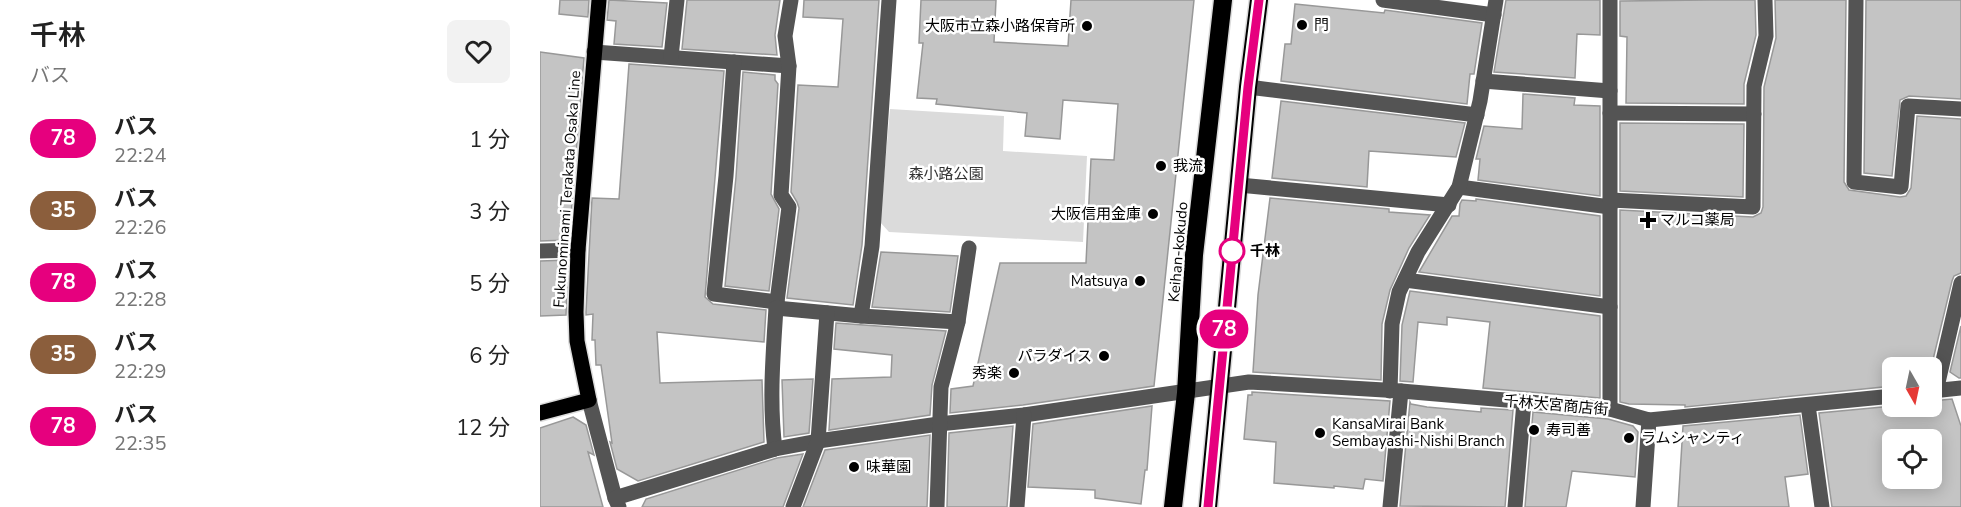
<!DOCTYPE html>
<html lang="ja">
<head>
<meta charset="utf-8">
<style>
	body { margin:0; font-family:"Nunito Sans","Noto Sans JP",sans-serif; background:#f2f2f2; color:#222; height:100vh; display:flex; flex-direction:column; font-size:22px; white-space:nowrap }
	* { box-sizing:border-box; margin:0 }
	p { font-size:20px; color:#767676 }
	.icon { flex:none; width:33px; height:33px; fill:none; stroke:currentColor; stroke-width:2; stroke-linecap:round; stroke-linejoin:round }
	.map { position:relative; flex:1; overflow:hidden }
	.side { display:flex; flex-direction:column; background:#fff; width:540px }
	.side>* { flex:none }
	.badge { padding:0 12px; border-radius:20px; font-size:21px; line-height:39px }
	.needle { width:39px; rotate:171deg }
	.tools { position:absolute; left:1342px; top:357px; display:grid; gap:12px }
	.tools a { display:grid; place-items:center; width:60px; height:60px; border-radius:9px; background:#fff; box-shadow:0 3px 15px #0003; font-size:30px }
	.map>.badge { position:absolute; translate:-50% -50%; box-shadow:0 0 0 3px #fff }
	.round { display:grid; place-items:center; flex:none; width:63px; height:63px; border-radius:9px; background:#f2f2f2 }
	.overview { display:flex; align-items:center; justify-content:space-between; height:102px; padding:0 30px }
	h1 { font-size:28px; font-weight:600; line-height:45px }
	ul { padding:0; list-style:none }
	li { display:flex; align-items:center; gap:18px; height:72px; padding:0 30px }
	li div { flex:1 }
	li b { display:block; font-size:22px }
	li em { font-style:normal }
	li .badge { min-width:66px; font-weight:700; text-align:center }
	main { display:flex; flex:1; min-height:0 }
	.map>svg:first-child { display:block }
</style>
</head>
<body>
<main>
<section class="side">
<div class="overview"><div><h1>千林</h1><p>バス</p></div><a class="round"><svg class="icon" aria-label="heart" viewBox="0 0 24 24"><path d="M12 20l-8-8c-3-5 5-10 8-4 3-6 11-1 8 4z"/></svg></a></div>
<ul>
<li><span class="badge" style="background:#e6007e;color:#fff">78</span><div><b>バス</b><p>22:24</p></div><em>1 分</em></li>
<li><span class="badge" style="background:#8b5e3c;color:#fff">35</span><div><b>バス</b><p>22:26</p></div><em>3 分</em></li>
<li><span class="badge" style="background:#e6007e;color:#fff">78</span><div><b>バス</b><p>22:28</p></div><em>5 分</em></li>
<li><span class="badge" style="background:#8b5e3c;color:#fff">35</span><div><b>バス</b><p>22:29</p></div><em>6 分</em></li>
<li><span class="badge" style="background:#e6007e;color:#fff">78</span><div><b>バス</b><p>22:35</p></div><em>12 分</em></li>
</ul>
</section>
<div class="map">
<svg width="1421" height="507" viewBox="0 0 1421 507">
	<rect width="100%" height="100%" fill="#fff"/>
	<!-- green -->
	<path fill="#dbdbdb" d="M350,109L464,116L463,151L547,156L543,242L349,232L340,222Z"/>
	<!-- building -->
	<g fill="#c4c4c4" stroke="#989898" stroke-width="1.5" fill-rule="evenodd">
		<path d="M20,0H49L48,17L19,14Z"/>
		<path d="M69,0L127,3L122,47L74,44L76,21L67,20Z"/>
		<path d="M147,0H240L235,35L237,55L142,49Z"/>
		<path d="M264,0H339L322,245L313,305L247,298L259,208L257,202L251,192L258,85L298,87L303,19L263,17Z"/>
		<path d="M381,0H456L454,42L528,46L531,0H654L614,386L483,405L410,413L411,389L433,386L460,263H546L551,159L574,160L578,104L523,100L520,139L485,136L487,113L396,104L397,99L377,98L383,43H379Z"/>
		<path d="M966,0H1060V35L1037,34L1035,78L954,72Z"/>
		<path d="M1169,0H1215L1216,35L1204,84V104L1086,103L1087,37L1080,36V1Z"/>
		<path d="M1235,0H1306L1304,182L1309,190L1360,197L1366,196L1371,188L1377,116L1421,119V273L1414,276L1412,281L1391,368H1353V386L1145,407V405L1089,404L1080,402V210L1213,217L1221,213L1223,207L1224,87L1236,38Z"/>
		<path d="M1326,0H1421V99L1369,96L1360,100L1352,176L1324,173Z"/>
		<path d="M755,4L844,13L845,10L942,23L934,74H930L927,104L741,81L745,44H751Z"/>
		<path d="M0,52L44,58L29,240L0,241Z"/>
		<path d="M89,64L184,71L165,297L173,304L226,310L224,342L117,332L120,383L222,380L224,442L98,481L77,469L70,442L72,443L61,365H56L55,340H52L53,314L46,315V312L52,198L79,199Z"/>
		<path d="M203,72L235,75V80L238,84L231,194L239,209L229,291L185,286L196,177Z"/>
		<path d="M983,94L1035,98L1034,105L1060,106V196L938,180L940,159H936L944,126L982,129Z"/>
		<path d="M741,101L925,123L916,157L829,151L827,187L732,178Z"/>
		<path d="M1080,123L1204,124L1203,197L1080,191Z"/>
		<path d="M730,198L849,209V212L890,215L869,248L850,290L842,324L841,380L713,372L718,295Z"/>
		<path d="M936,199L1060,216V296L879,272L912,216H919L920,204L922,200L936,201Z"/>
		<path d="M341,252L418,256L410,312L332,307Z"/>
		<path d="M28,260L26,315L0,316V261Z"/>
		<path d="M870,291L1060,316V398L943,388L950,322L907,317V325L878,322L873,382L860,381L862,325Z"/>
		<path d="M296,323L406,331L392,385L390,415L289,430L292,379L351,377L352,355L294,349Z"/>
		<path d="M1421,326V378H1419L1410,372Z"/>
		<path d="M273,379L269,433L244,437L242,380Z"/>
		<path d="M712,392L850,401L843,481L825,479L823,489L794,486V488L734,483L736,442L704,439L708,395H712Z"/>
		<path d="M1412,399L1421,426V507H1292L1279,413L1353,406H1392V401ZM1353,440H1392V478H1353Z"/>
		<path d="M870,402L871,404L887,407L941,412V408L973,410L965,507L860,506Z"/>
		<path d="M612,406L607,470H605L601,504L555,498V490L488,487L493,424Z"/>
		<path d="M993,412L1068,419L1093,426L1098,432L1095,477L1032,471L1026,507H985Z"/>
		<path d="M1260,415L1268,474L1245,477L1249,507H1138L1143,426Z"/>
		<path d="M33,417L46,425L54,455L48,452L63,507H0V428Z"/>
		<path d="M473,426L467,507H407L409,433Z"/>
		<path d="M390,435L387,507H263L285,450Z"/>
		<path d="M263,454L243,507H102L106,499L237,458Z"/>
	</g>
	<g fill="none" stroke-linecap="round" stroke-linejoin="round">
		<defs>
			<path id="major" d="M0,413L49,400L37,341L36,312L38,250L59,0"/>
			<g id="highway">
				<path d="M633,507L646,393L654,255L683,0"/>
				<path d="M668,507L708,87L719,0"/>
			</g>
		</defs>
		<!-- major casing -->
		<use href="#major" stroke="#dbdbdb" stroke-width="18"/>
		<!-- highway casing -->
		<use href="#highway" stroke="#dbdbdb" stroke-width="21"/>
		<!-- minor -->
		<g stroke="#545454" stroke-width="15">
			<path d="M843,0L954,15"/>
			<path d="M1316,0L1314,182L1361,187L1368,106L1421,109"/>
			<path d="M54,52L249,66"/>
			<path d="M131,57L137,0"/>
			<path d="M194,62L186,176L174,294L237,302L236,308"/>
			<path d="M943,81L1070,91"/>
			<path d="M708,87L937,115"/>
			<path d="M1070,113L1214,114"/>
			<path d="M699,185L909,205"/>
			<path d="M919,187L1070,207"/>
			<path d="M1070,200L1213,207L1214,86L1226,36L1225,0"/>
			<path d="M0,251L38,250"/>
			<path d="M865,280L1070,307"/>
			<path d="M237,302L249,207L241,195L249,66L245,36L251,0"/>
			<path d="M321,316L418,322"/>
			<path d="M850,391L852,324L859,292L878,252L919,187L940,101L956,0"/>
			<path d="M1392,391L1421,388"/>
			<path d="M1396,391L1421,283"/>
			<path d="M49,400L75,498L79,507"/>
			<path d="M1268,405L1282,507"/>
			<path d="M1070,409V0"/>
			<path d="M235,449C229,403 233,355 236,308L321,316L332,246L349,0"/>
			<path d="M75,498L235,449L278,441L399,424L484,415L709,382L861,391L1070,409L1109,420L1353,396"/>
			<path d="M253,507L278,441L287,313"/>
			<path d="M397,507L401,387L418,322L429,248"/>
			<path d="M477,507L484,415"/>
			<path d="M850,507L861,391"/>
			<path d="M975,507L984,402"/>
			<path d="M1103,507L1109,420"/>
		</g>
		<!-- major -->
		<use href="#major" stroke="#000" stroke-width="15"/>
		<!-- highway -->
		<use href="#highway" stroke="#000" stroke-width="18"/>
	</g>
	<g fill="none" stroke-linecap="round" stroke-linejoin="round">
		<defs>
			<path id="line" d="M668,507L708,87L719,0"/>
		</defs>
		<!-- line casing -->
		<use href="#line" stroke="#fff" stroke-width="14"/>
		<!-- line -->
		<use href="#line" stroke="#e6007e" stroke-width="9"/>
	</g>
	<!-- markers -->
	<g fill="#000" stroke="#fff" stroke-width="2">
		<circle cx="762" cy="25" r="6"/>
		<circle cx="547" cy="26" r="6"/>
		<circle cx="621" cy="166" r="6"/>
		<circle cx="613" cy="214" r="6"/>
		<path d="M1105 211h6v6h6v6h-6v6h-6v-6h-6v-6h6z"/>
		<circle cx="600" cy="281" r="6"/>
		<circle cx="564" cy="356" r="6"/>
		<circle cx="474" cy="373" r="6"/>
		<circle cx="994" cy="430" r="6"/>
		<circle cx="780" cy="433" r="6"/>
		<circle cx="1089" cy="438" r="6"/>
		<circle cx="314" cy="467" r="6"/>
	</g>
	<circle fill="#fff" stroke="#e6007e" stroke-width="3" cx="692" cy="251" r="12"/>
	<g text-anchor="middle" stroke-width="5" stroke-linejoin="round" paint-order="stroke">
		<!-- poi labels -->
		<g font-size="15" fill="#000" stroke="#fff" text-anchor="start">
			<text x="774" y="30">門</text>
			<text x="535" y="31" text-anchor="end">大阪市立森小路保育所</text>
			<text x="633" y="171">我流</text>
			<text x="601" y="219" text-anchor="end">大阪信用金庫</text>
			<text x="1120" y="225">マルコ薬局</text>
			<text x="588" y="286" text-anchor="end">Matsuya</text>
			<text x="552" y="361" text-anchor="end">パラダイス</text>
			<text x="462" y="378" text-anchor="end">秀楽</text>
			<text x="792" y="429">KansaMirai Bank<tspan x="792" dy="17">Sembayashi-Nishi Branch</tspan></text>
			<text x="1006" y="435">寿司善</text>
			<text x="1101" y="443">ラムシャンティ</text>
			<text x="326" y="472">味華園</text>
		</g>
		<!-- park labels -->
		<g font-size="15" fill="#323232" stroke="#fff">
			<text x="406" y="179">森小路公園</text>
		</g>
		<!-- street labels -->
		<g font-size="15" fill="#000" stroke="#fff">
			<text transform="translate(27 189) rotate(-86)" y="5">Fukunominami Terakata Osaka Line</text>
			<text transform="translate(638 252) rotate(-85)" y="5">Keihan-kokudo</text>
			<text transform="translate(1016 405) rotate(5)" y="5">千林大宮商店街</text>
		</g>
		<!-- stop labels -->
		<g font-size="15" font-weight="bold" fill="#000" stroke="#fff" text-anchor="start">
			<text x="710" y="256">千林</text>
		</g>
	</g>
</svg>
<div class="tools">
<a><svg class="needle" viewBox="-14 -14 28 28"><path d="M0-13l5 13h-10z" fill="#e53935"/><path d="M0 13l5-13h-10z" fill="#767676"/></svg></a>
<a><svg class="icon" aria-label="locate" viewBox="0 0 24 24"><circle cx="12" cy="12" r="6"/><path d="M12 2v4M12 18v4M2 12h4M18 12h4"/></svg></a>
</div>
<b class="badge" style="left:684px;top:329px;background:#e6007e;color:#fff">78</b>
</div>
</main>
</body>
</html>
